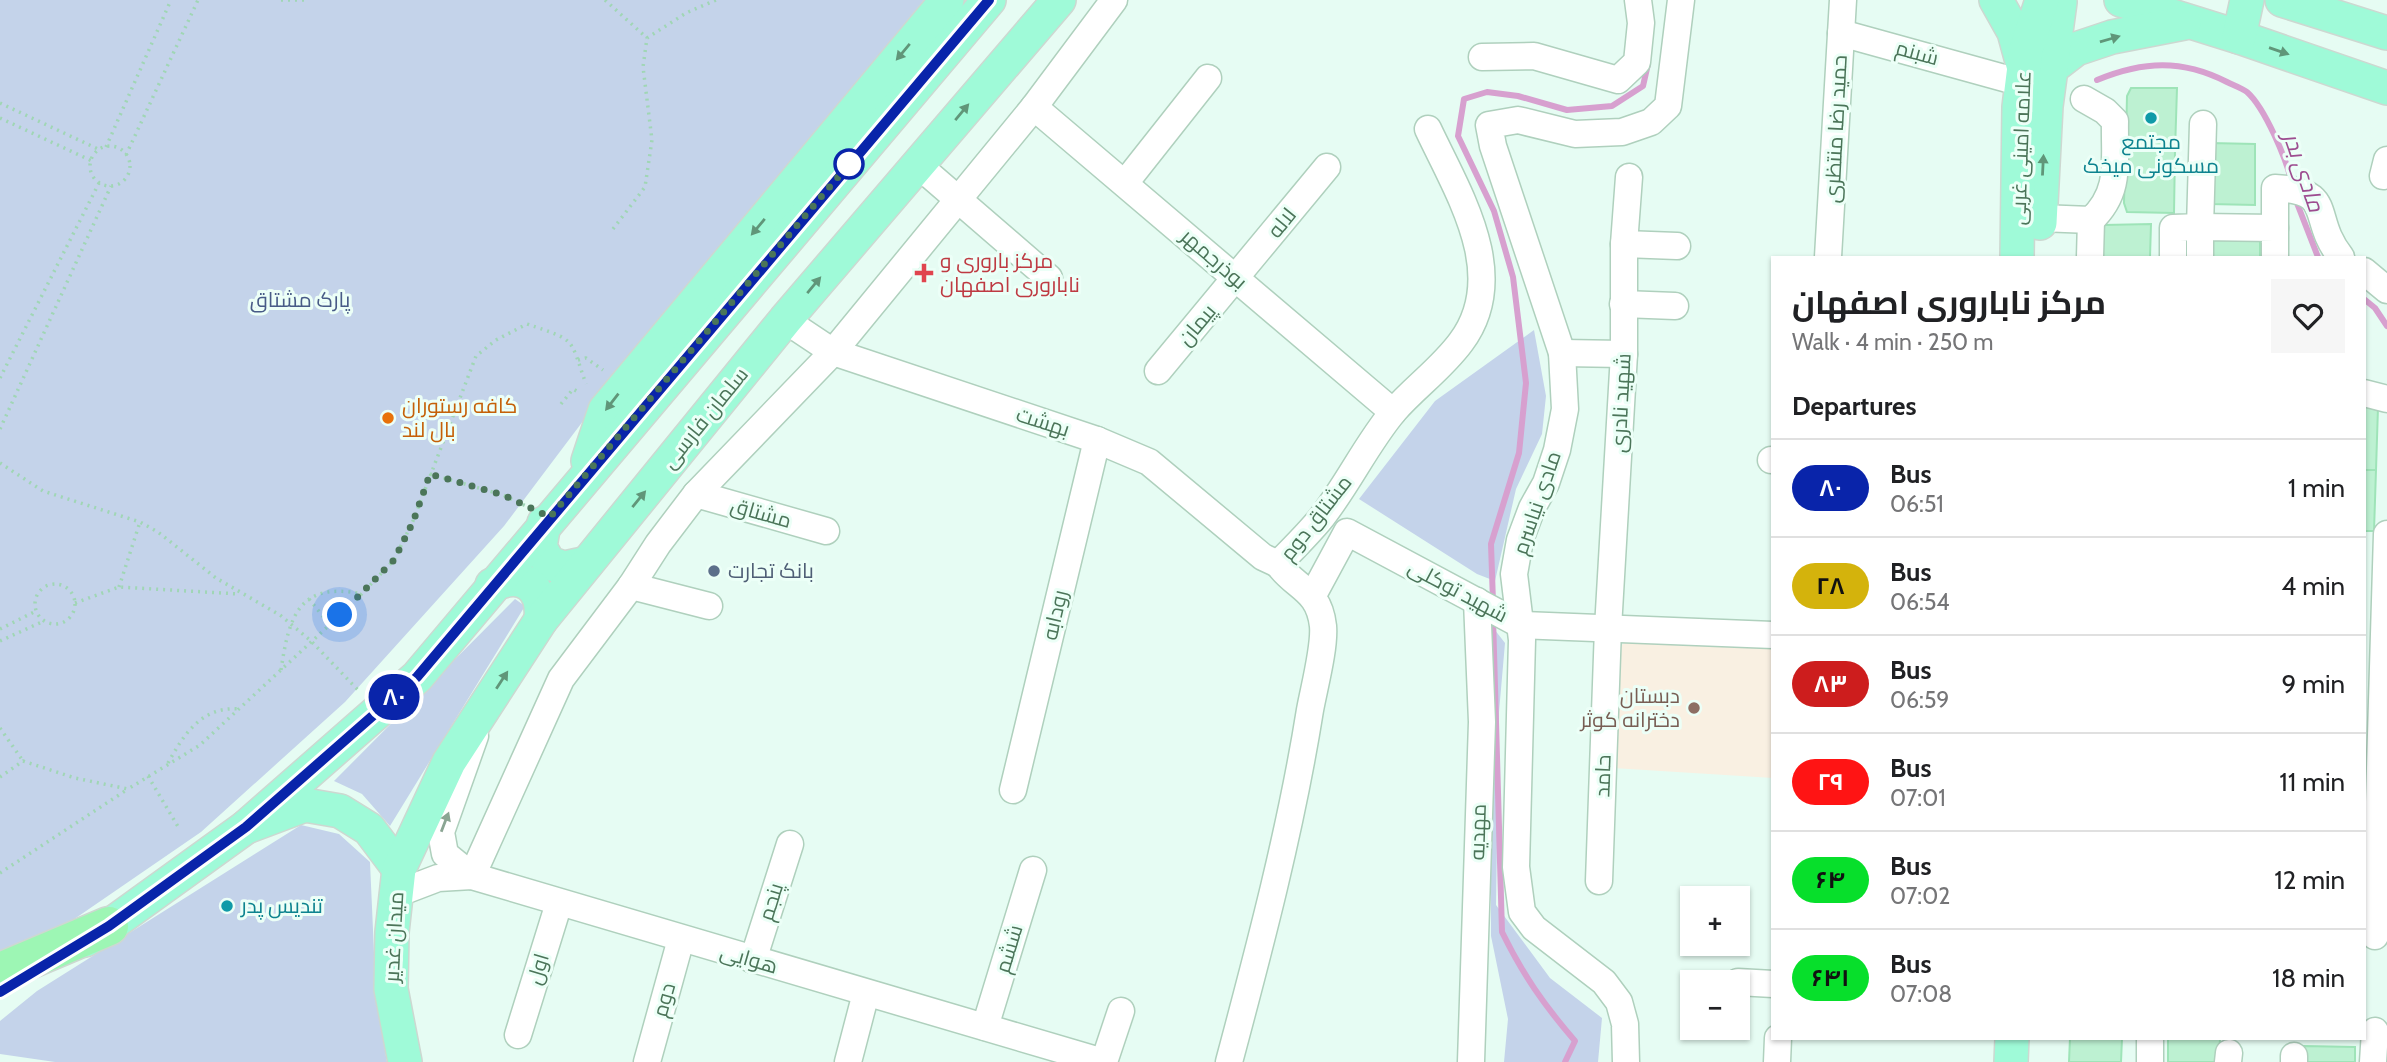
<!DOCTYPE html>
<html lang="en">
<head>
<meta charset="utf-8">
<style>
	body { margin:0; font-family:Cabin,Cairo,sans-serif; background:#f6f6f6; color:#202124; height:100vh; display:flex; flex-direction:column; font-size:26px; white-space:nowrap }
	* { box-sizing:border-box; margin:0 }
	p { font-size:23px; color:#757577 }
	.icon { flex:none; width:38px; height:38px; fill:none; stroke:currentColor; stroke-width:2; stroke-linecap:round; stroke-linejoin:round }
	.map { position:relative; flex:1; overflow:hidden }
	.details { position:absolute; left:1771px; top:256px; width:595px; height:784px; display:flex; flex-direction:column; background:#fff; border-radius:0px; box-shadow:0 2px 5px #0004 }
	.details>* { flex:none }
	.badge { padding:0 14px; border-radius:23px; font-size:24px; line-height:46px }
	.controls { position:absolute; left:1680px; top:886px; display:grid; gap:14px }
	.controls a { display:grid; place-items:center; width:70px; height:70px; border-radius:0px; background:#fff; box-shadow:0 2px 5px #0004; font-size:35px }
	.you { position:absolute; width:35px; height:35px; margin:-18px; border:5px solid #fff; border-radius:50%; background:#1a73e8; box-shadow:0 0 0 10px #1a73e833 }
	.map>.badge { position:absolute; translate:-50% -50%; box-shadow:0 0 0 4px #fff }
	h2 { padding:0 21px; font-size:26px; line-height:63px }
	.round { display:grid; place-items:center; flex:none; width:74px; height:74px; border-radius:0px; background:#f6f6f6 }
	.overview { display:flex; align-items:center; justify-content:space-between; height:119px; padding:0 21px }
	h1 { font-size:33px; font-weight:700; line-height:52px }
	ul { padding:0; list-style:none }
	li { display:flex; align-items:center; gap:21px; height:98px; padding:0 21px; border-top:2px solid #e0e0e0 }
	li div { flex:1 }
	li b { display:block; font-size:26px }
	li em { font-style:normal }
	li .badge { min-width:77px; font-weight:700; text-align:center }
	.map>svg:first-child { display:block }
</style>
</head>
<body>
<div class="map">
<svg width="2387" height="1062" viewBox="0 0 2387 1062">
	<rect width="100%" height="100%" fill="#e6fcf3"/>
	<!-- education -->
	<path fill="#f9f0e2" d="M1628,640L1773,648V778L1613,768L1618,648Z"/>
	<!-- green -->
	<g fill="#c4d3ea">
		<path d="M0,0H924L632,356L504,526L345,702L201,832L70,922L0,951Z"/>
		<path d="M1534,330L1546,396L1542,434L1516,489L1495,581L1477,574L1359,499L1435,401Z"/>
		<path d="M515,599L525,606L390,826L362,794L334,781Z"/>
		<path d="M1491,625L1505,643L1499,712L1496,905L1550,978L1602,1018L1598,1062H1504L1508,1019L1491,936Z"/>
		<path d="M301,825L339,834L370,862L376,998L387,1062H55L0,1054V1021L37,991Z"/>
	</g>
	<g fill="none" stroke-linecap="round" stroke-linejoin="round">
		<!-- stream -->
		<g stroke="#d7a0cf" stroke-width="6">
			<path d="M2097,80C2143,61 2182,59 2227,82C2233,85 2242,88 2247,92C2265,108 2287,160 2292,184"/>
			<path d="M2295,198L2318,257"/>
			<path d="M2364,299L2375,308L2387,326"/>
			<path d="M1493,602L1491,544L1519,453L1526,383L1513,277L1494,211L1458,136L1464,99L1487,92L1518,96L1567,110L1612,106L1643,86L1648,64"/>
			<path d="M1493,617L1502,932C1523,975 1544,1005 1575,1041L1565,1062"/>
		</g>
	</g>
	<!-- building -->
	<g fill="#bdf1d2" stroke="#9ee4b8" stroke-width="2">
		<path d="M2131,88H2177L2175,151H2129L2126,140L2127,96Z"/>
		<path d="M2210,143L2255,144V205L2210,204Z"/>
		<path d="M2129,151H2175L2174,213L2127,212L2124,203L2125,159Z"/>
		<path d="M2151,224L2150,257H2100V232L2104,225Z"/>
		<path d="M2260,229V257H2210V236Z"/>
		<path d="M2364,407H2378L2376,470H2364Z"/>
		<path d="M2364,470H2376L2374,531H2364Z"/>
		<path d="M2070,1038H2122L2121,1062H2069Z"/>
		<path d="M2168,1038H2220L2219,1062H2168Z"/>
		<path d="M2303,1046L2355,1047V1062H2303Z"/>
	</g>
	<g fill="none" stroke-linecap="round" stroke-linejoin="round">
		<defs>
			<g id="minor">
				<path d="M1841,33L2022,83"/>
				<path d="M1482,57L1534,56L1618,80L1637,62L1641,23L1638,0"/>
				<path d="M1034,107L1393,412"/>
				<path d="M917,164L1049,278"/>
				<path d="M2383,176L2387,160"/>
				<path d="M1125,183L1208,78"/>
				<path d="M2040,218L2091,220C2122,191 2114,161 2115,121L2105,111L2084,99"/>
				<path d="M2275,228V188C2337,191 2309,217 2341,257"/>
				<path d="M1624,244L1677,246"/>
				<path d="M1828,257L1843,0"/>
				<path d="M2090,257L2091,220"/>
				<path d="M2173,257V228L2200,227L2203,124"/>
				<path d="M2200,257V227L2275,228V257"/>
				<path d="M2364,271L2387,290"/>
				<path d="M1623,304L1675,306"/>
				<path d="M785,320L833,352L1097,440L1149,462L1263,557L1278,564"/>
				<path d="M1562,353L1624,354"/>
				<path d="M1158,371L1327,167"/>
				<path d="M2364,393L2387,399"/>
				<path d="M1771,460H1773"/>
				<path d="M696,494L826,531"/>
				<path d="M631,586L709,606"/>
				<path d="M1313,595L1347,532L1521,625L1773,635"/>
				<path d="M1013,790L1097,440"/>
				<path d="M472,876L561,679L631,586L658,544L696,494L833,352L1034,107L1114,0"/>
				<path d="M472,876L445,854L441,832L475,736"/>
				<path d="M1599,881L1608,628L1624,354V244L1629,177"/>
				<path d="M396,894L438,878L472,876L1103,1062"/>
				<path d="M2375,936L2387,534"/>
				<path d="M753,960L790,844"/>
				<path d="M1738,982L1773,984"/>
				<path d="M985,1027L1033,870"/>
				<path d="M518,1035L559,903"/>
				<path d="M647,1062L681,939"/>
				<path d="M848,1062L866,993"/>
				<path d="M1104,1062L1121,1011"/>
				<path d="M1229,1062C1260,946 1291,829 1310,710C1314,688 1325,647 1323,626C1319,589 1296,589 1278,564C1293,549 1309,533 1322,517C1348,484 1367,443 1394,411C1415,387 1442,368 1461,342C1511,275 1458,193 1428,129"/>
				<path d="M1471,1062L1482,722L1477,601"/>
				<path d="M1626,1062L1625,1024L1619,1002L1604,982L1534,928L1522,912L1516,867L1522,640L1514,574L1520,540L1532,508L1546,483L1557,450L1565,409L1562,353L1493,146L1489,125L1518,120L1575,134L1622,132L1651,122L1668,106L1681,0"/>
				<path d="M1777,1062L1778,1038"/>
				<path d="M2150,1062V1039"/>
				<path d="M2228,1062L2229,1053"/>
				<path d="M2294,1062V1056"/>
				<path d="M2373,1062L2375,1031"/>
			</g>
			<g id="major">
				<path d="M1996,0L2014,32L2023,65"/>
				<path d="M2121,0L2239,37L2387,88"/>
				<path d="M2282,0L2387,33"/>
				<path d="M2239,37L2247,0"/>
				<path d="M2050,69L2076,49L2112,37L2184,23"/>
				<path d="M2040,223L2046,106L2060,2"/>
				<path d="M2017,257L2019,107L2026,50L2042,0"/>
				<path d="M588,461L605,410L947,0"/>
				<path d="M544,523L540,547L549,563L564,568L587,563"/>
				<path d="M492,585C523,571 544,586 541,620"/>
				<path d="M246,827L417,677L989,0"/>
				<path d="M85,940L109,926L246,827L305,805L340,811L369,829L399,869"/>
				<path d="M405,1062L391,989L392,932L399,869L449,762L541,620L785,320L1059,0"/>
				<path d="M2011,1062L2012,1038"/>
			</g>
			<path id="highway" d="M0,972L109,926"/>
		</defs>
		<!-- minor casing -->
		<use href="#minor" stroke="#afd0bd" stroke-width="29"/>
		<!-- major casing -->
		<use href="#major" stroke="#cdd8d1" stroke-width="36"/>
		<!-- highway casing -->
		<use href="#highway" stroke="#cdd8d1" stroke-width="41"/>
		<!-- path -->
		<g stroke="#a0d6b5" stroke-width="3.5" stroke-dasharray="2 5" stroke-linecap="butt">
			<path d="M281,0H306"/>
			<path d="M605,0L647,38"/>
			<path d="M0,103L98,149"/>
			<path d="M0,118L92,161"/>
			<circle cx="110" cy="166" r="20"/>
			<path d="M106,147L171,0"/>
			<path d="M126,155L198,0"/>
			<path d="M613,229L645,187L652,140L643,67L647,38L686,13L716,0"/>
			<path d="M578,360L586,358L603,370"/>
			<path d="M0,378L99,183"/>
			<path d="M561,404L573,389L580,393"/>
			<path d="M0,429L111,186"/>
			<path d="M0,463L43,491L140,522L158,532L216,578L280,615L311,641L359,691"/>
			<path d="M430,474L503,495L526,506"/>
			<circle cx="55" cy="604" r="20"/>
			<path d="M119,587L140,522"/>
			<path d="M309,599L329,624"/>
			<path d="M75,603L119,587L239,594"/>
			<path d="M0,629L36,611"/>
			<path d="M0,641L44,621"/>
			<path d="M281,670C289,616 299,581 362,594"/>
			<path d="M0,728L23,761"/>
			<path d="M168,763C184,734 202,706 239,709"/>
			<path d="M148,776L180,830"/>
			<path d="M0,777L23,761L75,778L128,789L200,745L351,605L394,560L413,521L476,356L496,340L527,324C577,341 569,336 586,384"/>
			<path d="M0,873L128,789"/>
		</g>
		<!-- minor -->
		<use href="#minor" stroke="#fff" stroke-width="26"/>
		<!-- major -->
		<use href="#major" stroke="#9ffad8" stroke-width="33"/>
		<!-- highway -->
		<use href="#highway" stroke="#9df6b4" stroke-width="38"/>
	</g>
	<!-- one-way arrows -->
	<defs><path id="oneway-solid" d="M-6-.8H1V-3.2L6.5 0L1 3.2V.8H-6Z" transform="scale(1.75)"/></defs>
	<g fill="#609679">
		<use href="#oneway-solid" transform="translate(2110 39) rotate(-16)"/>
		<use href="#oneway-solid" transform="translate(2279 51) rotate(19)"/>
		<use href="#oneway-solid" transform="translate(903 52) rotate(130)"/>
		<use href="#oneway-solid" transform="translate(962 112) rotate(-50)"/>
		<use href="#oneway-solid" transform="translate(2043 165) rotate(-87)"/>
		<use href="#oneway-solid" transform="translate(758 227) rotate(130)"/>
		<use href="#oneway-solid" transform="translate(814 285) rotate(-50)"/>
		<use href="#oneway-solid" transform="translate(612 402) rotate(128)"/>
		<use href="#oneway-solid" transform="translate(639 499) rotate(-51)"/>
		<use href="#oneway-solid" transform="translate(502 680) rotate(-57)"/>
	</g>
	<use fill="#8aa593" href="#oneway-solid" transform="translate(445 822) rotate(-69)"/>
	<g fill="none" stroke-linecap="round" stroke-linejoin="round">
		<defs>
			<path id="line" d="M0,992L109,926L246,827L417,677L989,0"/>
		</defs>
		<!-- line casing -->
		<use href="#line" stroke="#fff" stroke-width="16"/>
		<!-- line -->
		<use href="#line" stroke="#0924aa" stroke-width="10"/>
		<!-- walk -->
		<path stroke="#4b7559" stroke-width="7" stroke-dasharray="0 12.6" d="M340,615L394,560L413,522L430,474L503,495L550,517L849,164"/>
	</g>
	<!-- markers -->
	<g fill="#0f9aa8" stroke="#ecfff7" stroke-width="2.5">
		<circle cx="2151" cy="118" r="7"/>
		<circle cx="227" cy="906" r="7"/>
	</g>
	<circle fill="#fff" stroke="#0924aa" stroke-width="3.5" cx="849" cy="164" r="14"/>
	<path fill="#e0444e" stroke="#ecfff7" stroke-width="2.5" d="M920.5 262.5h7v7h7v7h-7v7h-7v-7h-7v-7h7z"/>
	<circle fill="#e8710a" stroke="#ecfff7" stroke-width="2.5" cx="388" cy="418" r="7"/>
	<circle fill="#5c6f8a" stroke="#ecfff7" stroke-width="2.5" cx="714" cy="571" r="7"/>
	<circle fill="#8d6e63" stroke="#ecfff7" stroke-width="2.5" cx="1694" cy="708" r="7"/>
	<g text-anchor="middle" stroke-width="6" stroke-linejoin="round" paint-order="stroke">
		<!-- street labels -->
		<g font-size="21" fill="#4b7559" stroke="#ecfff7">
			<text transform="translate(1917 53) rotate(15)" y="7">شبنم</text>
			<text transform="translate(1836 129) rotate(-87)" y="7">حمید رضا منتظری</text>
			<text transform="translate(2021 148) rotate(-88)" y="7">علامه امینی غربی</text>
			<text transform="translate(1282 223) rotate(-51)" y="7">لاله</text>
			<text transform="translate(1214 259) rotate(41)" y="7">بوذرجمهر</text>
			<text transform="translate(1197 325) rotate(-50)" y="7">پیمان</text>
			<text transform="translate(1621 403) rotate(-87)" y="7">شهید نادری</text>
			<text transform="translate(705 418) rotate(-51)" y="7">سلمان فارسی</text>
			<text transform="translate(1043 422) rotate(18)" y="7">بهشت</text>
			<text transform="translate(1537 503) rotate(-71)" y="7">مادی نیاسرم</text>
			<text transform="translate(761 513) rotate(16)" y="7">مشتاق</text>
			<text transform="translate(1316 518) rotate(-52)" y="7">مشتاق دوم</text>
			<text transform="translate(1458 591) rotate(28)" y="7">شهید توکلی</text>
			<text transform="translate(1055 615) rotate(-77)" y="7">رودابه</text>
			<text transform="translate(1603 776) rotate(-88)" y="7">حامد</text>
			<text transform="translate(1478 832) rotate(-88)" y="7">مهدیه</text>
			<text transform="translate(771 902) rotate(-73)" y="7">پنجم</text>
			<text transform="translate(394 937) rotate(-87)" y="7">میدان غدیر</text>
			<text transform="translate(1009 949) rotate(-73)" y="7">ششم</text>
			<text transform="translate(749 959) rotate(16)" y="7">هوایی</text>
			<text transform="translate(538 969) rotate(-73)" y="7">اول</text>
			<text transform="translate(664 1000) rotate(-74)" y="7">دوم</text>
		</g>
		<!-- culture labels -->
		<g font-size="21" fill="#0d838f" stroke="#ecfff7">
			<text x="2151" y="149">مجتمع<tspan x="2151" dy="24">مسکونی میخک</tspan></text>
			<text x="241" y="913" text-anchor="start">تندیس پدر</text>
		</g>
		<!-- health labels -->
		<g font-size="21" fill="#be3a42" stroke="#ecfff7" text-anchor="start">
			<text x="940" y="268">مرکز باروری و<tspan x="940" dy="24">ناباروری اصفهان</tspan></text>
		</g>
		<!-- park labels -->
		<g font-size="21" fill="#485b87" stroke="#ecfff7">
			<text x="300" y="307">پارک مشتاق</text>
		</g>
		<!-- food labels -->
		<g font-size="21" fill="#c56008" stroke="#ecfff7" text-anchor="start">
			<text x="402" y="413">کافه رستوران<tspan x="402" dy="24">بال لند</tspan></text>
		</g>
		<!-- service labels -->
		<g font-size="21" fill="#4e5e75" stroke="#ecfff7" text-anchor="start">
			<text x="728" y="578">بانک تجارت</text>
		</g>
		<!-- education labels -->
		<g font-size="21" fill="#785e54" stroke="#ecfff7" text-anchor="end">
			<text x="1680" y="703">دبستان<tspan x="1680" dy="24">دخترانه کوثر</tspan></text>
		</g>
		<!-- water labels -->
		<g font-size="23" font-style="italic" fill="#9d4d90" stroke="#ecfff7">
			<text transform="translate(2304 172) rotate(71)" y="8">مادی بدر</text>
		</g>
	</g>
</svg>
<div class="controls">
<a>+</a>
<a>−</a>
</div>
<div class="you" style="left:340px;top:615px"></div>
<b class="badge" style="left:394px;top:697px;background:#0924aa;color:#fff">۸۰</b>
<section class="details">
<div class="overview"><div><h1>مرکز ناباروری اصفهان</h1><p>Walk · 4 min · 250 m</p></div><a class="round"><svg class="icon" aria-label="heart" viewBox="0 0 24 24"><path d="M12 20l-8-8c-3-5 5-10 8-4 3-6 11-1 8 4z"/></svg></a></div>
<h2>Departures</h2>
<ul>
<li><span class="badge" style="background:#0924aa;color:#fff">۸۰</span><div><b>Bus</b><p>06:51</p></div><em>1 min</em></li>
<li><span class="badge" style="background:#d4b30c;color:#111">۲۸</span><div><b>Bus</b><p>06:54</p></div><em>4 min</em></li>
<li><span class="badge" style="background:#cd1d1d;color:#fff">۸۳</span><div><b>Bus</b><p>06:59</p></div><em>9 min</em></li>
<li><span class="badge" style="background:#ff1414;color:#fff">۲۹</span><div><b>Bus</b><p>07:01</p></div><em>11 min</em></li>
<li><span class="badge" style="background:#07df2b;color:#111">۶۴</span><div><b>Bus</b><p>07:02</p></div><em>12 min</em></li>
<li><span class="badge" style="background:#07df2b;color:#111">۶۴۱</span><div><b>Bus</b><p>07:08</p></div><em>18 min</em></li>
</ul>
</section>
</div>
</body>
</html>
